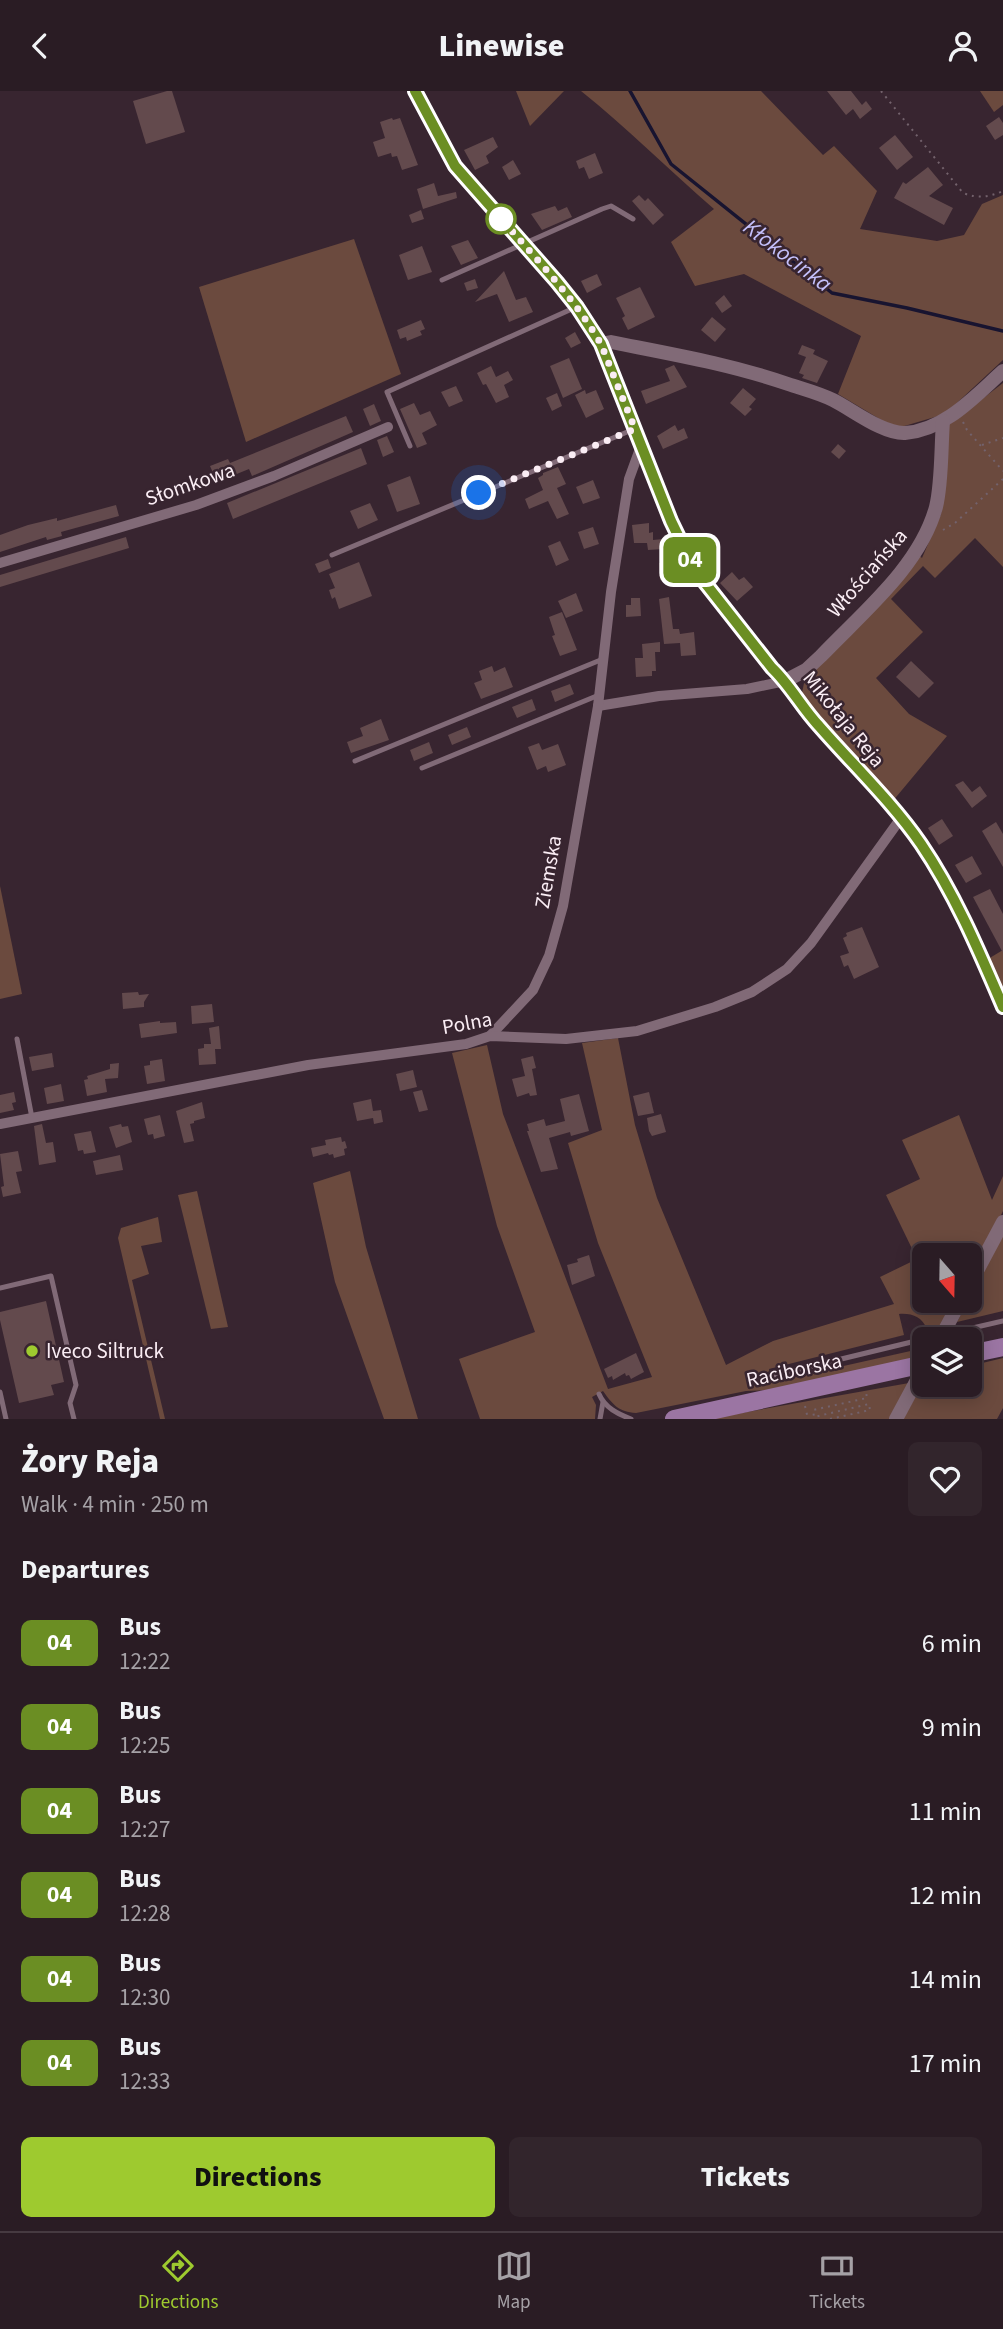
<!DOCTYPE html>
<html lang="en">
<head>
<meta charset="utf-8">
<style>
	body { margin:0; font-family:"Source Sans 3",sans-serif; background:#32252c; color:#f1f3f6; height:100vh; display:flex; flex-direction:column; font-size:26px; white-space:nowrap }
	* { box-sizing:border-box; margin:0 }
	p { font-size:23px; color:#a5a1a6 }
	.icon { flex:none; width:38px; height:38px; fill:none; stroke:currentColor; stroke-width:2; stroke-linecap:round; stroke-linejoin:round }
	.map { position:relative; height:1328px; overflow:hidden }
	.sheet { display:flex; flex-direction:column; background:#2a1c24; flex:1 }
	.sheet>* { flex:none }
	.badge { padding:0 14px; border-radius:10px; font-size:24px; line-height:46px }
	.needle { width:46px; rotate:160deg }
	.buttons { position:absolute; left:912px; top:1152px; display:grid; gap:14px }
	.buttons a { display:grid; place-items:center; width:70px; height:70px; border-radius:10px; background:#2a1c24; box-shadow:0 4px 18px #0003,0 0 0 2px #463a41; font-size:35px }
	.you { position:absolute; width:35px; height:35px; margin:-18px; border:5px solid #fff; border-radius:50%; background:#1a73e8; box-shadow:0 0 0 10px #1a73e833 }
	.map>.badge { position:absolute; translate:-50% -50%; box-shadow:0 0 0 4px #fff }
	h2 { padding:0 21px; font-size:26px; line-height:63px }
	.round { display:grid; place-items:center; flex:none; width:74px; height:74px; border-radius:10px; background:#32252c }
	.overview { display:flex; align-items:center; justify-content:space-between; height:119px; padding:0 21px }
	h1 { font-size:33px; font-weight:800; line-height:52px }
	.primary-button { display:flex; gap:14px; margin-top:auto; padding:14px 21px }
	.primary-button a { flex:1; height:80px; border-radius:10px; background:#9eca2f; color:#111; font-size:28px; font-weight:800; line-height:80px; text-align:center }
	.primary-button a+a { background:#32252c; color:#f1f3f6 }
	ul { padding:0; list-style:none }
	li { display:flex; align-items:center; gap:21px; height:84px; padding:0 21px }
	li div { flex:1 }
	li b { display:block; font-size:26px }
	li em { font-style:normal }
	li .badge { min-width:77px; font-weight:700; text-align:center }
	header { display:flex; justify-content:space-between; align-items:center; height:91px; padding:0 21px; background:#2a1c24; font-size:32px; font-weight:800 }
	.tab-bar { display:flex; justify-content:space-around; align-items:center; height:98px; border-top:2px solid #463a41; background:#2a1c24; font-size:19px; color:#a5a1a6 }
	.tab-bar a { display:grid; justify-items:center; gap:4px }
	.tab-bar .on { color:#9eca2f }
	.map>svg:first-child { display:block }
</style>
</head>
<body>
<header><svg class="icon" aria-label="back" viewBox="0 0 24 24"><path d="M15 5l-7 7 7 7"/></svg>Linewise<svg class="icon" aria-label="person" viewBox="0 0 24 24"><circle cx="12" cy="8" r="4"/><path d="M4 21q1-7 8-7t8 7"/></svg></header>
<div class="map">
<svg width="1003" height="1328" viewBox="0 0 1003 1328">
	<rect width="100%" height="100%" fill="#382530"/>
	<!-- green -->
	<g fill="#6b4a3e">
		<path d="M516,0H564L530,35Z"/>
		<path d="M581,0H761L823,64L834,55L877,100L860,138L937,150L964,144L982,113L1003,104V269L945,323L901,336L888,333L838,303L861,245L744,183L695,195L671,151L714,118C669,79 627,37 581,0Z"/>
		<path d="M980,0H1003V14L994,21Z"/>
		<path d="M354,148L401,283L246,351L199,196Z"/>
		<path d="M1003,292V476L975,447L935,487L923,475L891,508L923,541L876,587L909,623L947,645L892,711L813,620L802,602L805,587L919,464L922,467L941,423L947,335Z"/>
		<path d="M0,795L22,903L0,908Z"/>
		<path d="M1003,859V901L988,868Z"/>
		<path d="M618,947L635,1034L657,1107L726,1274L773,1250L894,1213L880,1186L917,1168L886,1104L920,1088L902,1049L959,1024L992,1109L1003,1085V1120L970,1186V1164H924V1209H958L945,1234L927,1238C922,1226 912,1222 899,1223L904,1244L769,1278L772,1291L915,1259L909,1273L774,1299L746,1300L636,1322C619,1321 613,1314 603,1300L592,1306L596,1314L595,1328H480L459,1268L535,1241L497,1135L452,962L487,954L503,1023L608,1298L652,1286L598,1152L568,1052L602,1039L582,952Z"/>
		<path d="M350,1080L366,1156L418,1328H384L335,1191L313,1092Z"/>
		<path d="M197,1100L228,1236L211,1238L178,1104Z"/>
		<path d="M158,1126L162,1151L141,1155L149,1183L132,1189L165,1328H160L118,1147L121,1137Z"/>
		<path d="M1003,1142V1220L957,1231Z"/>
		<path d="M1003,1267V1317L997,1328H903L924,1291V1293H970V1275Z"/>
		<path d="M909,1292L889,1328H708Z"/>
	</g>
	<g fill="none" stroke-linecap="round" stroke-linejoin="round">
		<!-- stream -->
		<path stroke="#181430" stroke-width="3.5" d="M630,0L671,73L832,202L907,217L1003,240"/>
	</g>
	<!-- building -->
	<g fill="#634a4d">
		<path d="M167,0H172L185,41L146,53L133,10Z"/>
		<path d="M827,0H851L862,14L866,10L872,18L860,28L853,18L846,24Z"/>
		<path d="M999,26L1003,32V44L995,49L986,35Z"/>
		<path d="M392,27L393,29L400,27L418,74L402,79L397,65L392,66L391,62L378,66L373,51L385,47L380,31Z"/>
		<path d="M895,44L913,66L897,79L879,57Z"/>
		<path d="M493,46L498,56L486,65L489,72L475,79L464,59Z"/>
		<path d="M595,62L603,82L589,88L584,76L579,78L576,70Z"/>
		<path d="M513,69L521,83L509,89L502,76Z"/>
		<path d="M928,76L943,94L929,105L953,117L944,134L894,107L903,91L906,93Z"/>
		<path d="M434,92L438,105L456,101L457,107L423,118L417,98Z"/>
		<path d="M639,104L645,110L648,107L664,124L653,134L632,110Z"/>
		<path d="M555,115L558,120L567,116L572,126L542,139L531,123Z"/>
		<path d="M421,119L424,128L412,132L409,124Z"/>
		<path d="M468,149L478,167L461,174L451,155Z"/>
		<path d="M422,155L432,181L408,189L399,164Z"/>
		<path d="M504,180L516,209L526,206L533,221L509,231L497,203L475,211Z"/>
		<path d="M597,183L602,194L587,202L581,190Z"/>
		<path d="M475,188L478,197L467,200L464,192Z"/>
		<path d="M640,196L655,226L628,239L622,227L625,225L616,207Z"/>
		<path d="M724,204L732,215L722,222L715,212Z"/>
		<path d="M712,226L726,238L715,251L701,239Z"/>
		<path d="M421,229L425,238L420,240L422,244L407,250L406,246L400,248L397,239Z"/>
		<path d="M575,241L581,252L571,257L565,247Z"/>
		<path d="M802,254L815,259L813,263L828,270L817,292L802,287L804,284L799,282L806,266L798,263Z"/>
		<path d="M569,267L582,298L563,307L550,275Z"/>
		<path d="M674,274L687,296L646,313L641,300L670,290L665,278Z"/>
		<path d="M491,275L496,286L508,280L513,289L504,294L509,306L496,312L486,293L483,294L477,282Z"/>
		<path d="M456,295L463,310L449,316L441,301Z"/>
		<path d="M743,297L756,308L749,316L752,318L745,325L730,312Z"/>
		<path d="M585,299L586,303L596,299L604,318L586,327L575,304Z"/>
		<path d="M557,302L562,315L552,320L546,307Z"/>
		<path d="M414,312L420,324L430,320L437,334L422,342L427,353L417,357L400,318Z"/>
		<path d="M374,313L381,330L370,335L363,318Z"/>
		<path d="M346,325L353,341L252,385L249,378L217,391L210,375L228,368L230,372Z"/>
		<path d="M675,334L678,340L684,337L688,347L663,358L657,345Z"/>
		<path d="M387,345L394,361L383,366L377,349Z"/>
		<path d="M838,353L846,360L839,368L831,361Z"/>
		<path d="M361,357L367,373L233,428L227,412Z"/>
		<path d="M558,376L566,393L557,397L569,423L557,428L548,410L529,418L525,408L543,399L538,387L543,384V382Z"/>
		<path d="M410,385L420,413L397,421L387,394Z"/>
		<path d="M593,389L600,407L583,413L576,396Z"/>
		<path d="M370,412L378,429L358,438L350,420Z"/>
		<path d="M116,414L119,425L61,441L62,445L47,449L46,446L0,461V444L28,434L57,427V430Z"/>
		<path d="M649,432V442L653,441V449L663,448V458L648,459L647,452H634L632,434Z"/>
		<path d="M593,436L599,453L584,458L578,441Z"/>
		<path d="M126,446L129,457L0,496V484Z"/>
		<path d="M560,450L569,469L556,475L548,455Z"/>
		<path d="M328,468L331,477L319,482L315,473Z"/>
		<path d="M359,471L372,505L339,518L335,506L332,508L329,499L335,497L329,483Z"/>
		<path d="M678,471V474L682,473L685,478L686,487L660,489L659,472Z"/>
		<path d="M732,481L739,489L744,486L753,496L737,510L720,492Z"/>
		<path d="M576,502L583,520L566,527L558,510Z"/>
		<path d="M669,506L673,538H679L680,543L694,541L696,564L681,565L680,552L664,553L659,508Z"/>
		<path d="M631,507H640L641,525L626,526V514H631Z"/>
		<path d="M562,521L577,559L560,565L552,545L555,544L549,526Z"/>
		<path d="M660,551V561H655L656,580H652V585L636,586L635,567H643L642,553Z"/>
		<path d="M911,570L934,592L919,607L896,586Z"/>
		<path d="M492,575L494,581L505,576L513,596L481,608L474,592L482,589L479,580Z"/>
		<path d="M570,593L574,603L555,611L551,600Z"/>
		<path d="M532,608L536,619L517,627L512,616Z"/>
		<path d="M381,628L389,649L351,662L347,651L363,645L360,637Z"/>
		<path d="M467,636L471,646L452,654L448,644Z"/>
		<path d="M429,651L433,662L414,670L410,659Z"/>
		<path d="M539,652L542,659L558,653L566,674L548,681L546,675L537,679L528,656Z"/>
		<path d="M963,690L972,701L980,695L987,705L972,717L955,694Z"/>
		<path d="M942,728L953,745L939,754L928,737Z"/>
		<path d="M996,731L1003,743V776L982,740Z"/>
		<path d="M972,765L982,783L966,792L955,774Z"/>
		<path d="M990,798L1003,823V862L973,806Z"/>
		<path d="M862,836L879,876L854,888L848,874L844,876L840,865L849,862L843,847L847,845L846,842Z"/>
		<path d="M138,901L139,904L149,903L144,911V916L123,918L122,902Z"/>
		<path d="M212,913L214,931L192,933L191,915Z"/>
		<path d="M160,930V932L176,931L177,942L141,947L139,933Z"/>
		<path d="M219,935L221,958H215L216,973L199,974L198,958L204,957V953H211L209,937Z"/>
		<path d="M52,962L54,976L32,980L29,966Z"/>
		<path d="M533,965L536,977L532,978L537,1004L530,1005L529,1002L517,1006L512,988L525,985L521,968Z"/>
		<path d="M162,968L165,990L147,993L144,975L150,974V970Z"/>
		<path d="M119,972L118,987L105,988L107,1001L87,1005L84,989L88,988L87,985L110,978V973Z"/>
		<path d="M413,979L417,996L400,1000L396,983Z"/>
		<path d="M61,993L64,1010L47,1013L44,997Z"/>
		<path d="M422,999L428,1019L419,1021L413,1001Z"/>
		<path d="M14,1001L16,1011L12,1012L14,1019L0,1022V1004Z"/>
		<path d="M649,1001L654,1022L638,1025L633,1005Z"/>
		<path d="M579,1003L589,1040L571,1045L570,1041L549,1047L558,1078L541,1081L527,1040H529L527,1033L544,1028L546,1035L565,1030L560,1008Z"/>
		<path d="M371,1008L373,1020L381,1019L383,1031L374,1033L373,1027L357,1030L353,1012Z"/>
		<path d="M202,1011L205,1027L194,1030V1032L190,1033L194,1050L184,1052L176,1020Z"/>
		<path d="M661,1023L666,1041L652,1045L649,1040L647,1027Z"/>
		<path d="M160,1024L165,1045L154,1048L153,1043L148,1044L144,1028Z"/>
		<path d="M42,1033L46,1052L53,1051L56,1071L39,1074L34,1035Z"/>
		<path d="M121,1033L122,1036L128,1035L132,1051L116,1057L109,1036Z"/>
		<path d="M91,1040L96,1061L84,1063L83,1059L78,1060L74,1043Z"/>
		<path d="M341,1046L342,1051L345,1050L347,1057L344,1058L345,1064L334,1067L333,1063L329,1064L328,1062L313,1066L311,1057L326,1054L325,1049Z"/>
		<path d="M18,1060L22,1080L16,1081L21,1102L3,1106L1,1096L4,1095L0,1063Z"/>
		<path d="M120,1064L123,1079L96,1084L93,1070Z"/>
		<path d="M589,1164L595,1185L572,1194L567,1174L578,1171L577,1168Z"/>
		<path d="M46,1210L64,1291L51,1294L54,1304L19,1312L0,1229V1221Z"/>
		<path d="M636,1262L644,1281L631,1288L629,1284L626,1285L625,1282L613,1289L612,1285L608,1287L604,1278Z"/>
	</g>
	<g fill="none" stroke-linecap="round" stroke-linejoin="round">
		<!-- path -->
		<g stroke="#73626c" stroke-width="2" stroke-dasharray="2 5" stroke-linecap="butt">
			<path d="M881,0L963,102C978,108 989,106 1003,100"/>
			<path d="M963,331L967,339L1003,380"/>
			<path d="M982,354L1003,347"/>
			<path d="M943,439L955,432L1003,388"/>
			<path d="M805,1315L808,1328"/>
			<path d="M830,1328L870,1319L869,1313L814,1326L813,1319L867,1307L866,1301"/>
		</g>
		<!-- service -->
		<g stroke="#816a77" stroke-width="5">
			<path d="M442,189L602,118L611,115L633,128"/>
			<path d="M410,355L387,301L574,217"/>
			<path d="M332,464L632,339"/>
			<path d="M355,670L603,568"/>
			<path d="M422,677L599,604"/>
			<path d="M17,948L32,1027"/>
			<path d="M0,1197L51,1185L76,1294L70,1312L74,1328"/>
			<path d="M925,1248L1003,1230"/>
			<path d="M771,1285L924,1248"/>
			<path d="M0,1301L6,1328"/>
			<path d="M599,1303C605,1317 618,1323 631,1328"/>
			<path d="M600,1328L603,1311"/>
		</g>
		<!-- minor -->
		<g stroke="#816a77" stroke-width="10">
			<path d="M0,472L196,414L274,385L388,336"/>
			<path d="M598,615L659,605L747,598L785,590"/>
			<path d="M490,945L533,899L549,865L563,815L598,615L611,501L629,388L641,355"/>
			<path d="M0,1033L308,974L466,953L490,945L566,948L637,940L715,916L752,901L787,878L811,852L901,727"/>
		</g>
		<!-- tertiary -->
		<g stroke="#816a77" stroke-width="14">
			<path d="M415,0L455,76L557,191L577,216L601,253L671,430L687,463L702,488L772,577C789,593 799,614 815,631C850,671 891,709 921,753C955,803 979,860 1003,916"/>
			<path d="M601,253L611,251C671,263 730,273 788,293C803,298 819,302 833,309C853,319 883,343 905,342C945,339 975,305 1003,280"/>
			<path d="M785,590L806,579L821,565C863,521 920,475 936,416C942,392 941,356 943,330"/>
			<path d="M970,1193L1003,1131"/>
			<path d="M940,1248L961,1209"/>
			<path d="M896,1328L924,1276"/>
		</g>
		<!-- primary -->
		<g stroke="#9b75a3" stroke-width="18">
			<path d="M970,1263L1003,1256"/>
			<path d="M674,1328L924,1273"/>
		</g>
	</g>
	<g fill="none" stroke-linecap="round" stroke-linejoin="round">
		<defs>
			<path id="line" d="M415,0L455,75L557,191L577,216L601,253L671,430L687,463L702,488L772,577C790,594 802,617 819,635C853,674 892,711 921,753C955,803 979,860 1003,916"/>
		</defs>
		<!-- line casing -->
		<use href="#line" stroke="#fff" stroke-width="16"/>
		<!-- line -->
		<use href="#line" stroke="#6b8e23" stroke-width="10"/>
		<!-- walk -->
		<path stroke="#faedf4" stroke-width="7" stroke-dasharray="0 12.6" d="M479,402L635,338L601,253C574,206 534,166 499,125L501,128"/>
	</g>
	<!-- markers -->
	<circle fill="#fff" stroke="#6b8e23" stroke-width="3.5" cx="501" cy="128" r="14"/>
	<circle fill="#9eca2f" stroke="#382530" stroke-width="2.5" cx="32" cy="1260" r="7"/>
	<g text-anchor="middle" stroke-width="5" stroke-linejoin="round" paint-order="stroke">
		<!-- street labels -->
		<g font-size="21" fill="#faedf4" stroke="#382530">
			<text transform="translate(190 393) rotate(-19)" y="7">Słomkowa</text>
			<text transform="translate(867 482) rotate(-49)" y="7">Włościańska</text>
			<text transform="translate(844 628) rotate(51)" y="7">Mikołaja Reja</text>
			<text transform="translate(548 781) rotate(-80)" y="7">Ziemska</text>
			<text transform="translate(467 932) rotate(-10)" y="7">Polna</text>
			<text transform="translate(794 1279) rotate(-12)" y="7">Raciborska</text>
		</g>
		<!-- poi labels -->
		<g font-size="21" fill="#faedf4" stroke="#382530" text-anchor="start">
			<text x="46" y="1267">Iveco Siltruck</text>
		</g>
		<!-- water labels -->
		<g font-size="23" font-style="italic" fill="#c4c0fb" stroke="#382530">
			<text transform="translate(788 164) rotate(37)" y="8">Kłokocinka</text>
		</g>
	</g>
</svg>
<div class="buttons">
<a><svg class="needle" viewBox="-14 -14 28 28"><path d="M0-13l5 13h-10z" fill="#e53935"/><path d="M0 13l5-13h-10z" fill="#a5a1a6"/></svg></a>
<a><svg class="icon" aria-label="layers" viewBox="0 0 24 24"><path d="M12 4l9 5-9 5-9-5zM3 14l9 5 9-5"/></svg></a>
</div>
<div class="you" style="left:479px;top:402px"></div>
<b class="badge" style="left:690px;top:469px;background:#6b8e23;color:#fff">04</b>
</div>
<section class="sheet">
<div class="overview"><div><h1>Żory Reja</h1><p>Walk · 4 min · 250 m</p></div><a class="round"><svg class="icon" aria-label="heart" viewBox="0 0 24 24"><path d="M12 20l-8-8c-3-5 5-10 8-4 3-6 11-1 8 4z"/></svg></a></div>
<h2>Departures</h2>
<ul>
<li><span class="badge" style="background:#6b8e23;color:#fff">04</span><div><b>Bus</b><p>12:22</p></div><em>6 min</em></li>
<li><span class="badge" style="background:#6b8e23;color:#fff">04</span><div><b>Bus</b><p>12:25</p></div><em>9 min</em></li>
<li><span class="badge" style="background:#6b8e23;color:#fff">04</span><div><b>Bus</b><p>12:27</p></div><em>11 min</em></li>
<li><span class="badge" style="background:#6b8e23;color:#fff">04</span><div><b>Bus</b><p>12:28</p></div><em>12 min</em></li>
<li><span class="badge" style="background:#6b8e23;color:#fff">04</span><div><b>Bus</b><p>12:30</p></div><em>14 min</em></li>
<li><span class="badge" style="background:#6b8e23;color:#fff">04</span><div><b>Bus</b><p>12:33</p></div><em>17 min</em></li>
</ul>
<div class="primary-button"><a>Directions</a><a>Tickets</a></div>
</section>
<nav class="tab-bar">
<a class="on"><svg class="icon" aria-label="directions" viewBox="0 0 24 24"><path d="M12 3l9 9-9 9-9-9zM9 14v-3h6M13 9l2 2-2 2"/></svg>Directions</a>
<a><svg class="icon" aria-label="map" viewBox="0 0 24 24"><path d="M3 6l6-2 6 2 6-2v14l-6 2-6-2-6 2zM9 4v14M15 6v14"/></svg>Map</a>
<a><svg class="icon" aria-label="tickets" viewBox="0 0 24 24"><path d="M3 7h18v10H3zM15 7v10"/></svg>Tickets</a>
</nav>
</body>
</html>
